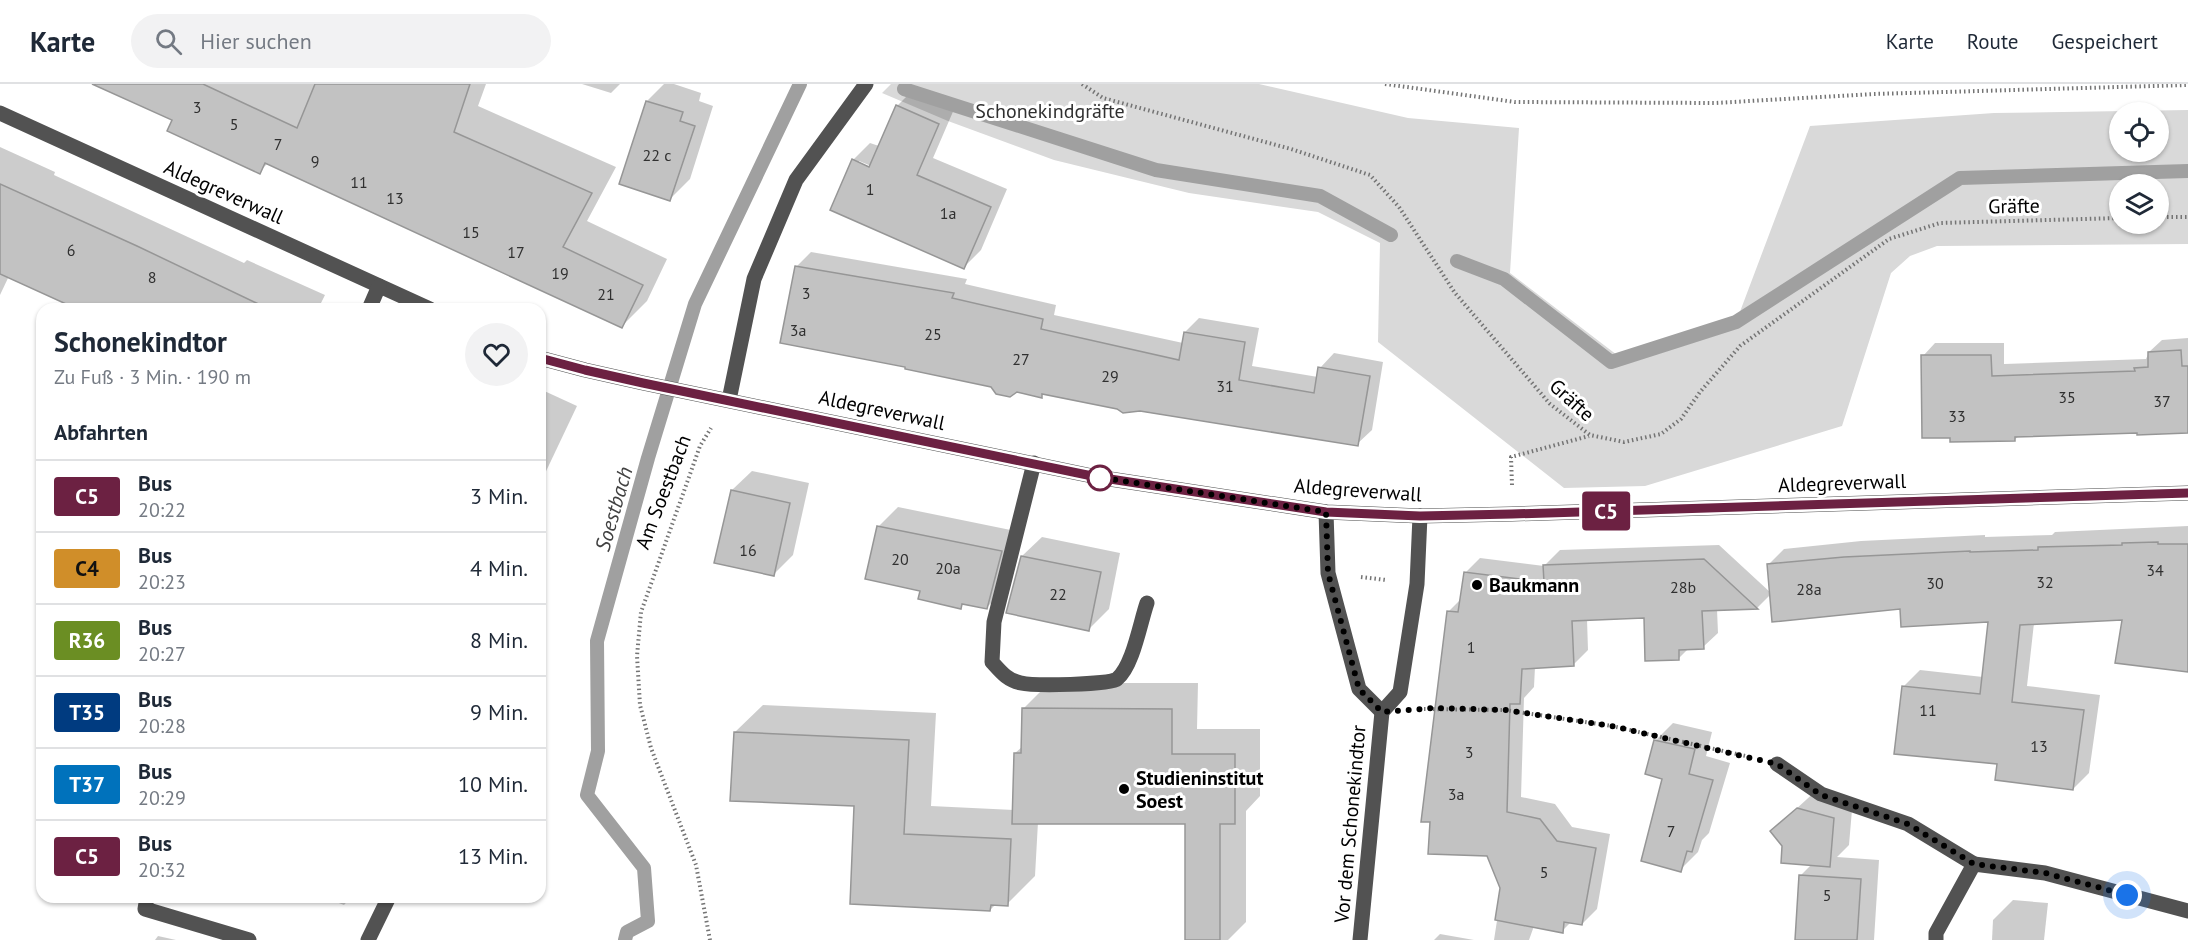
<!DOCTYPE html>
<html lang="de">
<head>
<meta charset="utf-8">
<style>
	body { margin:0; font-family:"PT Sans",sans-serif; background:#f2f2f3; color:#1f2937; height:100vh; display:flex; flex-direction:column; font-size:22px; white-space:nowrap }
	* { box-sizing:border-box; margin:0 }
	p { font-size:20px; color:#747a83 }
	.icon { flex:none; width:33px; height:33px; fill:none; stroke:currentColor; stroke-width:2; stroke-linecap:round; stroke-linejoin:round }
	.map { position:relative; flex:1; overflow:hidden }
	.drawer { position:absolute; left:36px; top:219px; width:510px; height:600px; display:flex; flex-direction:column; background:#fff; border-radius:18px; box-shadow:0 2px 4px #0004 }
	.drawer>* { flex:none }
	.badge { padding:0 12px; border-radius:4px; font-size:21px; line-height:39px }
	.controls { position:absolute; left:2109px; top:18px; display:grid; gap:12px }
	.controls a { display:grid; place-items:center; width:60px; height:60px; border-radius:50%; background:#fff; box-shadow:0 2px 4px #0004; font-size:30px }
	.you { position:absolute; width:30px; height:30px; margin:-15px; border:4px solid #fff; border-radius:50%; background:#1a73e8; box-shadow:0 0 0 9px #1a73e833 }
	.map>.badge { position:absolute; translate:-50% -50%; box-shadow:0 0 0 3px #fff }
	h2 { padding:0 18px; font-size:22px; line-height:54px }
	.round { display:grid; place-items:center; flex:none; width:63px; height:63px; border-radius:32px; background:#f2f2f3 }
	.head { display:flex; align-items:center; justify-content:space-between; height:102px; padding:0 18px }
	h1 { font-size:28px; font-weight:700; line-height:45px }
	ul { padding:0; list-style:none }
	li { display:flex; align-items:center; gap:18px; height:72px; padding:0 18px; border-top:2px solid #e0e1e3 }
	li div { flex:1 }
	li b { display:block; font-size:22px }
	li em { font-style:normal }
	li .badge { min-width:66px; font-weight:700; text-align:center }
	header { display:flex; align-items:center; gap:36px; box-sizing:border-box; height:84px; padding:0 30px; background:#fff; border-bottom:2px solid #e0e1e3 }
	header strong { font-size:28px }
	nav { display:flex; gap:33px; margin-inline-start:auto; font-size:21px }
	.search { width:420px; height:54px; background:#f2f2f3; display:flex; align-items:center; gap:15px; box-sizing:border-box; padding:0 21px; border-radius:33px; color:#747a83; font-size:22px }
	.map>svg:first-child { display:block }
</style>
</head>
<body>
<header>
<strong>Karte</strong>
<div class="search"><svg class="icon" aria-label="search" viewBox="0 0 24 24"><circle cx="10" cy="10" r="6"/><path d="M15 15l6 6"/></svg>Hier suchen</div>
<nav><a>Karte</a><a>Route</a><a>Gespeichert</a></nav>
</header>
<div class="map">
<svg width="2188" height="856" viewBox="0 0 2188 856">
	<rect width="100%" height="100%" fill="#fff"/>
	<!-- green -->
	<path fill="#d9d9d9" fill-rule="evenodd" d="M891,0H1259L1408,34L1519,44L1510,189L1617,271L1738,233L1810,42L1994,29L2188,26V160L1937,162L1910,172L1891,189L1842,342L1645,402L1564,404L1378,258L1380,159L1318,128L1189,109L1054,76L948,37L882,9ZM2120,28H2158V68H2120ZM2120,100H2158V140H2120Z"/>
	<!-- shadow -->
	<g fill="#0003" fill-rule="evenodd">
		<path d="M96,0H486L478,22L616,83L587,137L667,175L647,217L621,243L268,79L259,88L174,35Z"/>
		<path d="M582,0H620L611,9Z"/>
		<path d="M664,0H674L701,9L699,17L713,22L690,95L670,115L647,17Z"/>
		<path d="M914,5L955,23L933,74L1007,105L981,166L964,183L853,76L870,59L879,62L897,22ZM859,77L876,84L875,87L859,80Z"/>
		<path d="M0,63L55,88L54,91L244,179L247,176L325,211L318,225H77L9,192L0,211Z"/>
		<path d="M811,168L967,195L965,200L1056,221L1054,231L1183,259L1185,248L1199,234L1259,244L1252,282L1318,293L1320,284L1334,269L1383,278L1372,346L1357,360L1118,324L1044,309L1041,312L992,302L796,183Z"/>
		<path d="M2188,254V348L2138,347L2019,352L2014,356L1923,272L1935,259H2004V280L2146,275L2149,268L2162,256Z"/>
		<path d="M540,305L577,322L540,400Z"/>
		<path d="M752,387L809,399L793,471L774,490L732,406Z"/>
		<path d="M898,423L1021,448L1007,504L987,523L965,519L960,523L878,443Z"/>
		<path d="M2188,442V524L2123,535L2034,539L2027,602L2100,611L2089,689L2073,705L1998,679L1904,602L1920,586L1983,593L1990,536L1902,524L1771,510L1757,524L1717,525L1718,549L1703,563L1689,564L1679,574L1646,532L1587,535L1588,566L1573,581L1535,583L1534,603L1524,614L1521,713L1555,720L1572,743L1610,750L1597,825L1582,840L1571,838L1562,847L1534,842L1529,856H1494L1502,804L1448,528L1462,514L1465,489L1480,474L1544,482L1560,466L1719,461L1771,509L1768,481L1784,465L1861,457L1985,451V453L2052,451L2055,448Z"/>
		<path d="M1042,453L1120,469L1109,525L1089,545L1022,472Z"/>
		<path d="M1049,599H1198L1197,645H1260V712L1246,727V838L1228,856H1186V738H1038L1035,792L1007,820H996L990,826L856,721L735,648L763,621L936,629L931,722L1014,726L1015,669L1023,662V625Z"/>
		<path d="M1673,639L1712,648L1706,672L1730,679L1709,749L1702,756L1698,768L1680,786L1655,657Z"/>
		<path d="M1818,705L1853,714L1849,761L1837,773L1879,776L1874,856H1796L1801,791L1812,780L1783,761L1772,747Z"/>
		<path d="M323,813H351L344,821Z"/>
		<path d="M357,813H372L368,817Z"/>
		<path d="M2013,816L2048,819L2044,856H1992L1993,836Z"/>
		<path d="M1440,850L1474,856H1434Z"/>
		<path d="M158,852L176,856H155Z"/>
	</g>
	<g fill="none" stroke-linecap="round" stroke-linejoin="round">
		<!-- stream -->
		<g stroke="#a0a0a0" stroke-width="14">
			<path d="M904,5L1156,86L1320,112L1391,151"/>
			<path d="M1457,177L1504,195L1611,278L1736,238L1960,94L2188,87"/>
			<path d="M625,856L627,848L648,837L644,784L587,711L598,667L597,557L648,374L695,220L800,0"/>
		</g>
	</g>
	<!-- building -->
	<g fill="#c2c2c2" stroke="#969696" stroke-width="1.5">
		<path d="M92,0H203L297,44L315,0H470L454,48L592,109L563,163L643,201L622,244L265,79L260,90L167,47L172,36Z"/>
		<path d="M646,17L683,28L680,37L695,42L670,117L619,100Z"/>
		<path d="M896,21L939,40L917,91L991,123L964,185L830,126L852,75L869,83Z"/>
		<path d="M0,100L137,162L269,225H77L0,190Z"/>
		<path d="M795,182L954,209L952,214L1043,235L1041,245L1179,276L1184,248L1245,258L1239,296L1314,309L1318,283L1370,292L1358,362L1140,327L1123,329L1117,325L1042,310V314L1017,308L1010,313L996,310L991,303L905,285V283L780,259Z"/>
		<path d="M2181,266L2182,282H2188V349L2137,351V349L2015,353V357L1950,358V354H1922L1921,271H1991L1992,292L2135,287L2134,284L2148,283V268Z"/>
		<path d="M731,406L790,419L774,492L714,479Z"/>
		<path d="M877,442L1002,467L987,525L962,520L961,525L918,515L920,507L865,495Z"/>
		<path d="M2158,458V460H2188V588L2115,579L2122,536L2020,541L2012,618L2084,626L2073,706L1995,696L1997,680L1894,670L1902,602L1980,610L1988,538L1901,543L1900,525L1772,538L1767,480L1844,473L1970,467V468L2038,466V463L2122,461V459Z"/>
		<path d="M1021,472L1101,488L1089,547L1006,529Z"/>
		<path d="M1704,475L1758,525L1702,527L1704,565L1679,566V576L1645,577L1644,534L1572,537L1574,582L1522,585L1520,620H1510L1507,728L1540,735L1557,757L1596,764L1582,841L1564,838L1563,849L1495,836L1500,804L1487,772L1428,770L1430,738H1421L1447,527L1458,528L1464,488L1544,498L1543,481Z"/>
		<path d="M1022,624L1172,625V670H1235V740H1220V856H1185V740H1012L1014,669H1021Z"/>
		<path d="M734,648L909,656L904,750L1011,755L1008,822L991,821L990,827L850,820L854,722L730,717Z"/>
		<path d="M1654,656L1695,665L1689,690L1713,696L1692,768L1687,767L1681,788L1641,777L1662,695L1645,690Z"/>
		<path d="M1797,724L1834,734L1830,783L1781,779L1782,762L1770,747Z"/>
		<path d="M1799,791L1861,795L1857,856H1795Z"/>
	</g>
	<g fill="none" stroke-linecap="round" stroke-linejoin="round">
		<!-- path -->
		<g stroke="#747474" stroke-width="4" stroke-dasharray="1.5 3" stroke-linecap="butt">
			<path d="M1082,0L1103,14L1291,65L1370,91L1399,123L1455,209L1550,320L1590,351L1624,358L1661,350L1681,335L1700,308L1740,262L1889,155L1940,139L2120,134"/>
			<path d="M1385,0L1515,18L1715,19L1874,10L2188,1"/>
			<path d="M2158,133H2188"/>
			<path d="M1512,401L1511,373L1589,352"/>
			<path d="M1361,493L1386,496"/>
			<path d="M1424,625L1505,626L1612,642L1750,673"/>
			<path d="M710,856L696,781L651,664L640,621L637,572L641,528L700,362L711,344"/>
		</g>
		<!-- minor -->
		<g stroke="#525252" stroke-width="15">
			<path d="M0,29L430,225"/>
			<path d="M369,225L379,202"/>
			<path d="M540,274L585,286L643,299L1097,393L1326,428L1420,432L1512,430L2188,409"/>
			<path d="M729,316L754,195L796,96L866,0"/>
			<path d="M1034,379L994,538L992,578C1001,588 1007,596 1021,599C1033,602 1110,601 1117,595C1133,582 1140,539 1147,519"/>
			<path d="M1326,428L1328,489L1359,605L1382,628"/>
			<path d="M1777,680L1821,710L1908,740L1974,780"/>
			<path d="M147,813L145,825L249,856"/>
			<path d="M368,856L389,813"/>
			<path d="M1360,856L1382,628L1400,608L1417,500L1420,432"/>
			<path d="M1936,856V849L1974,780L2045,789L2188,827"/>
		</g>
	</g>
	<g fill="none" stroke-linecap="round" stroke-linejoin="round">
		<defs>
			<path id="line" d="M540,274L585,286L643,299L1097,393L1326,428L1420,432L1512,430L2188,409"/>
		</defs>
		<!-- line casing -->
		<use href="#line" stroke="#fff" stroke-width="14"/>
		<!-- line -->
		<use href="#line" stroke="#6c2142" stroke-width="9"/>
		<!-- walk -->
		<path stroke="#000" stroke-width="6" stroke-dasharray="0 10.8" d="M1100,394L1097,393L1326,428L1328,489L1359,605L1382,628L1435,624L1505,626L1612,642L1777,680L1821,711L1908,740L1974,780L2045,789L2127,811"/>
	</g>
	<!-- markers -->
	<circle fill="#fff" stroke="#6c2142" stroke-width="3" cx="1100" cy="394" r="12"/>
	<g fill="#000" stroke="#fff" stroke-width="2">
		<circle cx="1477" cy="501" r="6"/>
		<circle cx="1124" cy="705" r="6"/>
	</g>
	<g text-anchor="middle" stroke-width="6" stroke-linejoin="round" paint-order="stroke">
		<!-- number labels -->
		<g font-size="16" fill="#303030">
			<text x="197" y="29">3</text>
			<text x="234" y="46">5</text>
			<text x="278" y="66">7</text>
			<text x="657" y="77">22 c</text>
			<text x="315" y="83">9</text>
			<text x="359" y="104">11</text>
			<text x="870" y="111">1</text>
			<text x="395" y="120">13</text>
			<text x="948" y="135">1a</text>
			<text x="471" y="154">15</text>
			<text x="71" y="172">6</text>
			<text x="516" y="174">17</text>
			<text x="560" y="195">19</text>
			<text x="152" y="199">8</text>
			<text x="806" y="215">3</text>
			<text x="606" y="216">21</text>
			<text x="798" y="252">3a</text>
			<text x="933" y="256">25</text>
			<text x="1021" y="281">27</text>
			<text x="1110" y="298">29</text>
			<text x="1225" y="308">31</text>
			<text x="2067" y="319">35</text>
			<text x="2162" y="323">37</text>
			<text x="1957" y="338">33</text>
			<text x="748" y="472">16</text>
			<text x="900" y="481">20</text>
			<text x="948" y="490">20a</text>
			<text x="2155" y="492">34</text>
			<text x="2045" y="504">32</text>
			<text x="1935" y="505">30</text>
			<text x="1683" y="509">28b</text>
			<text x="1809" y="511">28a</text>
			<text x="1058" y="516">22</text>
			<text x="1471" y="569">1</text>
			<text x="1928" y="632">11</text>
			<text x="2039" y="668">13</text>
			<text x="1469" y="674">3</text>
			<text x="1456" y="716">3a</text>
			<text x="1671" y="753">7</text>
			<text x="1544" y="794">5</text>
			<text x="1827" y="817">5</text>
		</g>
		<!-- park labels -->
		<g font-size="20" fill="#303030" stroke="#fff">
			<text x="1050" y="34">Schonekindgräfte</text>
		</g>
		<!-- street labels -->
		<g font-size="20" fill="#000" stroke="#fff">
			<text transform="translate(224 108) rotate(24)" y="7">Aldegreverwall</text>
			<text transform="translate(2014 122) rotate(-1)" y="7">Gräfte</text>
			<text transform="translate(1572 316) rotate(42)" y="7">Gräfte</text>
			<text transform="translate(882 326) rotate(12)" y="7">Aldegreverwall</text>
			<text transform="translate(1842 399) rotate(-2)" y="7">Aldegreverwall</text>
			<text transform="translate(1358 406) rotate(4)" y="7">Aldegreverwall</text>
			<text transform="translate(663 408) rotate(-69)" y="7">Am Soestbach</text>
			<text transform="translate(1350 740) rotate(-85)" y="7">Vor dem Schonekindtor</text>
		</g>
		<!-- poi labels -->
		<g font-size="20" font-weight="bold" fill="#000" stroke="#fff" text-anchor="start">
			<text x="1489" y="508">Baukmann</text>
			<text x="1136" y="701">Studieninstitut<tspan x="1136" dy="23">Soest</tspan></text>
		</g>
		<!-- water labels -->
		<g font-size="21" font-style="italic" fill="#414141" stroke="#fff">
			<text transform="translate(614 425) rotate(-74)" y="7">Soestbach</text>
		</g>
	</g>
</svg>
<div class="controls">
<a><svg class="icon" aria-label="locate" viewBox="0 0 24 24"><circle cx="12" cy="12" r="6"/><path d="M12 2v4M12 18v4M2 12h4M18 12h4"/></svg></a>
<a><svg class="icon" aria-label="layers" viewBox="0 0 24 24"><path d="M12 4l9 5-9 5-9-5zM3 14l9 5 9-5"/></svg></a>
</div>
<div class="you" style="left:2127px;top:811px"></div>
<b class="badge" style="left:1606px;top:427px;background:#6c2142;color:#fff">C5</b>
<section class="drawer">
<div class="head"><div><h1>Schonekindtor</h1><p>Zu Fuß · 3 Min. · 190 m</p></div><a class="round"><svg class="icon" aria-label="heart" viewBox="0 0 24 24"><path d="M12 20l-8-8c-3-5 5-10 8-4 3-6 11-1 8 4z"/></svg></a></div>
<h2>Abfahrten</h2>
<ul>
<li><span class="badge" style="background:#6c2142;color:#fff">C5</span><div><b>Bus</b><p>20:22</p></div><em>3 Min.</em></li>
<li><span class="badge" style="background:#d08e29;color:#111">C4</span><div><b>Bus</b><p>20:23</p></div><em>4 Min.</em></li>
<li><span class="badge" style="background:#6b8e23;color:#fff">R36</span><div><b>Bus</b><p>20:27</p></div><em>8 Min.</em></li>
<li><span class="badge" style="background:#003b80;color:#fff">T35</span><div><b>Bus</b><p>20:28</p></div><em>9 Min.</em></li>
<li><span class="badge" style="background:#0072bc;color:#fff">T37</span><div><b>Bus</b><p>20:29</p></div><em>10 Min.</em></li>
<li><span class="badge" style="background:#6c2142;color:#fff">C5</span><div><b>Bus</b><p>20:32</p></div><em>13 Min.</em></li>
</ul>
</section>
</div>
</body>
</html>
